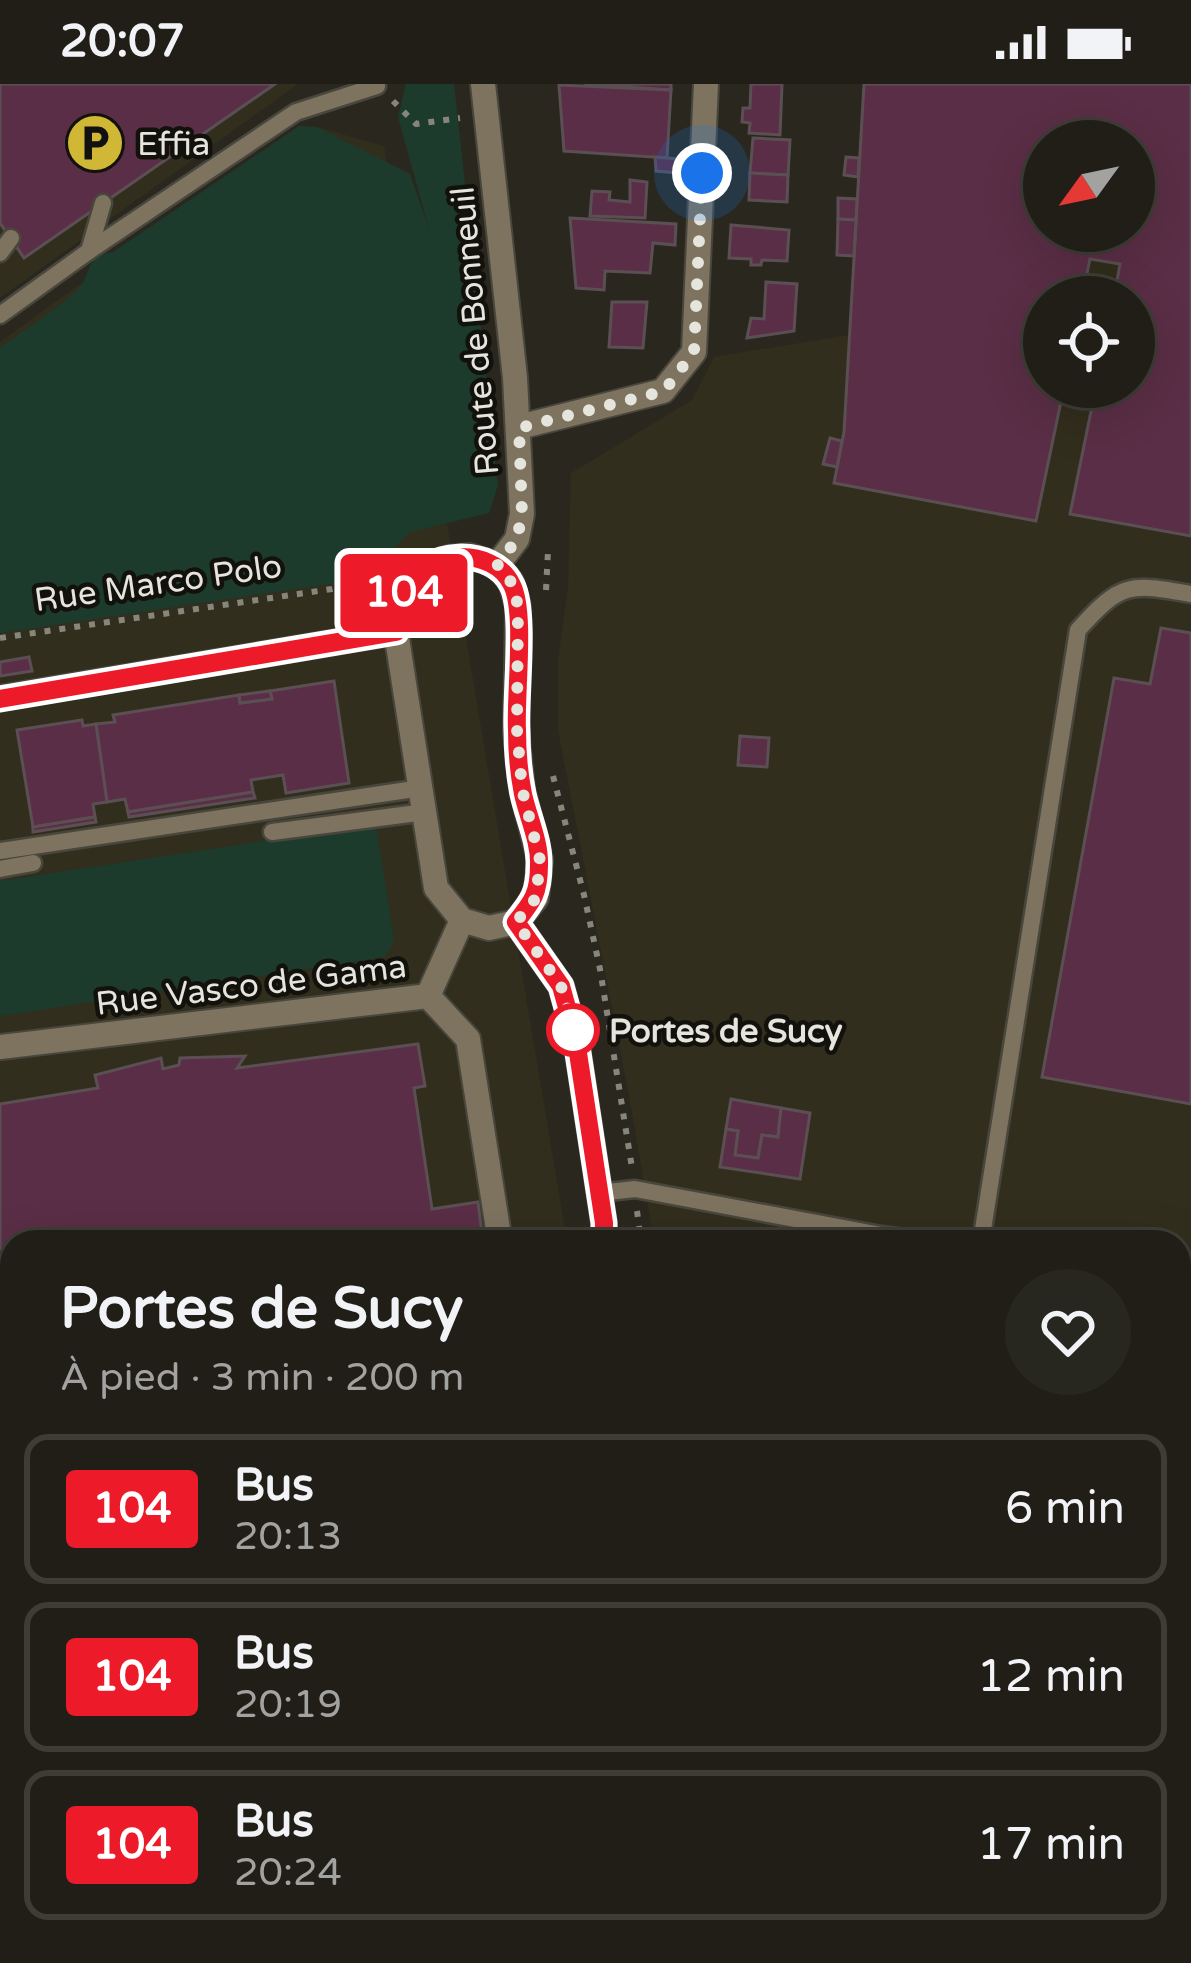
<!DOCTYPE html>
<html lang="fr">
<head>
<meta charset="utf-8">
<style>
	body { margin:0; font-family:"Varela Round",sans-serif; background:#28271f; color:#f1f3f6; height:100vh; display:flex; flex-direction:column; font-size:45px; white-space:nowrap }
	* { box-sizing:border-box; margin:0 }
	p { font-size:39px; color:#a2a2a1 }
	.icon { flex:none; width:66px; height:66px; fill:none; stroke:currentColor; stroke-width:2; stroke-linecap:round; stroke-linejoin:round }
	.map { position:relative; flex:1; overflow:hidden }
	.panel { position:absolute; left:0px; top:1146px; width:1191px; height:735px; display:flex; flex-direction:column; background:#201e16; border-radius:36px 36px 0 0; box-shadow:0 12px 48px #0002,0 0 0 3px #3d3c35 }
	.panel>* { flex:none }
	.badge { padding:0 24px; border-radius:9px; font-size:42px; line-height:78px }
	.needle { width:78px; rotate:237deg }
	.tools { position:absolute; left:1023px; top:36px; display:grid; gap:24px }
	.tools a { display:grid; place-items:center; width:132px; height:132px; border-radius:50%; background:#201e16; box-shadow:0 12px 48px #0002,0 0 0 3px #3d3c35; font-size:60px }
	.you { position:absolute; width:60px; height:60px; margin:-30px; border:9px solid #fff; border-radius:50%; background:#1a73e8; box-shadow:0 0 0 18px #1a73e833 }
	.map>.badge { position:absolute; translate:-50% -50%; box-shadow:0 0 0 6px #fff }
	.round { display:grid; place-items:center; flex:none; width:126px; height:126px; border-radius:63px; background:#28271f }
	.summary { display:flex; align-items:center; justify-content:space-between; height:204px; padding:0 60px }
	h1 { font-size:57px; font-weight:800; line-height:90px }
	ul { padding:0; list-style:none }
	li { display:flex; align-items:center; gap:36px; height:150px; margin:0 24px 18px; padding:0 36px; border:6px solid #3d3c35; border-radius:24px }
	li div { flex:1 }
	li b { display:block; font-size:45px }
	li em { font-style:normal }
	li .badge { min-width:132px; font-weight:700; text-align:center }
	.status { display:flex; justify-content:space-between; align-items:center; height:84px; padding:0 60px; background:#201e16; direction:ltr }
	.status svg { height:33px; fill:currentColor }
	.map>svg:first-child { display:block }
</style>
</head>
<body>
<div class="status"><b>20:07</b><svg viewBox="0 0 49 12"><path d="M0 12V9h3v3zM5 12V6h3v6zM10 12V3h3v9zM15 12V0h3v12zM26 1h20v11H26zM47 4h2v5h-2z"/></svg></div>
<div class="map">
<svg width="1191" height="1879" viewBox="0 0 1191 1879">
	<rect width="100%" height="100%" fill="#2a281e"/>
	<!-- built -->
	<g fill="#322e1d" fill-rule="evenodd">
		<path d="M0,0H298L0,214Z"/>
		<path d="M864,0H1191V1701L1179,1699V1158H654L629,1011L558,646V577L568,503L571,389L692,316L714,273L849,251ZM1044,57H1134V147H1044ZM1044,213H1134V303H1044Z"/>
		<path d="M299,42L317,43L384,62L567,1158H12V1869H558V1879H0V258Z"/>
	</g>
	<!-- green -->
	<g fill="#1c3b2d">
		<path d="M406,0H454L498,401L489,429L410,448L375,482L349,497L0,549V264C25,245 54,228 77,206C93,191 83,172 113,168L299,42L317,43L410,90L429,145L398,33Z"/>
		<path d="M376,740L394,857L385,873L0,932V797Z"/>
		<path d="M1179,1699L1191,1701V1879H646V1869H1179Z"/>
	</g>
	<!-- building -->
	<g fill="#5a2e46" stroke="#5b4f54" stroke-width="3" fill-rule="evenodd">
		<path d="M0,0H275L24,174L0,139Z"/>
		<path d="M584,0H671V6Z"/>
		<path d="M751,0H782L780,51L749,49L750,39L742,38L743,24H750Z"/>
		<path d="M864,0H1191V452L1070,430L1096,303H1134V213H1114L1120,180L1090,175L1082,213H1044V303H1064L1036,437L834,399L844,348ZM1044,57H1134V147H1044Z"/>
		<path d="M559,1L671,6L667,74L564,67Z"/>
		<path d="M753,54L790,56L788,91L750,89Z"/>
		<path d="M655,73L679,75V89L656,87Z"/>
		<path d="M846,73L859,74L858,93L844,91Z"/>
		<path d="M750,89L788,91L787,118L749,116Z"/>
		<path d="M630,96L647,98L645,134L590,132L592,107L610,108L609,116L630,118Z"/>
		<path d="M838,114L857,115L856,136L838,135Z"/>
		<path d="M570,134L676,140L675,161L653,159L650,189L605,187L604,206L576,204Z"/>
		<path d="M838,135L856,136L854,172L837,171Z"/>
		<path d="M731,141L789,146L787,177L762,176L761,181H751V175L729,174Z"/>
		<path d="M766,198L797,200L794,247L747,254L751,234L764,235Z"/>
		<path d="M612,218H647L643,264L609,263Z"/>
		<path d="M830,354L842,357L837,383L823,380Z"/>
		<path d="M1161,544L1191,549V1020L1042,993L1114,594L1150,600Z"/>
		<path d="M29,573L32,587L0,592V578Z"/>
		<path d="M334,597L349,699L286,709L283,691L251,696L253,708L128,728L125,715L107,718L96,640L115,638L113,631L239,611L240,619L272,615L270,607Z"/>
		<path d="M270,607L272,615L240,619L239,611Z"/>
		<path d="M82,636L83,642L96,640L107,718L93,720L95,733L33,743L17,646Z"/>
		<path d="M740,652L769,654L767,683L738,681Z"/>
		<path d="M253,708L255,714L129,733L128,728Z"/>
		<path d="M95,733L96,738L33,748V743Z"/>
		<path d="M418,960L425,1002L414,1004L432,1125L478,1118L483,1158H12V1538L0,1459V1020L98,1004L95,991L161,974L163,985L179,981L180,974L245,972L237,984Z"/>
		<path d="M731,1015L781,1024L778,1053L762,1051L758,1074L735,1071L738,1047L726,1045Z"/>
		<path d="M781,1024L810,1029L800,1095L720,1083L726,1045L738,1047L735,1071L758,1074L762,1051L778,1053Z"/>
		<path d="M1179,1302L1191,1304V1674L1179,1672Z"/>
		<path d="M148,1869H460L461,1878L150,1879Z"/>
	</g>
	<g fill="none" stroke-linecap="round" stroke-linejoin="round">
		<defs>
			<g id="service">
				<path d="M89,167L296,28L377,2"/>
				<path d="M0,169L11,154"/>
				<path d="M0,231L89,167L103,119"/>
				<path d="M272,748L425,728"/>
				<path d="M0,767L421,704"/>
				<path d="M0,785L33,779"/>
				<path d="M599,1109L635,1105L881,1151L936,1158"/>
				<path d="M981,1158L1078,546C1121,498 1129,499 1191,510"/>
				<path d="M1179,1239L1191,1248"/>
				<path d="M0,1777L12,1775"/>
				<path d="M0,1859L25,1879"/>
			</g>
			<g id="minor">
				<path d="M483,0L515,294L522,430L517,455L497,481"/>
				<path d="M519,343L663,307L694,268L706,0"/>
				<path d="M470,472L497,481L511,498L518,522L516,647L522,705L540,776L536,814L516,838L489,844L462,836L436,804L396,548L405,503L423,485L448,474Z"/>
				<path d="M0,614L396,548"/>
				<path d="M516,838L561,902L576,956L604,1139V1158"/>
				<path d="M428,912L468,955L500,1158"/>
				<path d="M428,912L462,836"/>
				<path d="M0,963L428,912"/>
				<path d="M0,1611L12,1693"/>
				<path d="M38,1869L40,1879"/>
				<path d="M486,1879L495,1869"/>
				<path d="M589,1879V1869"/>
			</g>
		</defs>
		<!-- service casing -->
		<use href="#service" stroke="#48463d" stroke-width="21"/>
		<!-- minor casing -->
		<use href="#minor" stroke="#48463d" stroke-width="28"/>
		<!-- path -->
		<g stroke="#87867d" stroke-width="6" stroke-dasharray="6 9" stroke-linecap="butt">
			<path d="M393,17L416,40L460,34"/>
			<path d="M546,506L548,467"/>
			<path d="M0,554L332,505L352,500L385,478"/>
			<path d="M553,692L584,811L600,885L632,1084"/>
			<path d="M637,1127L641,1158"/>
			<path d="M628,1879V1869"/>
		</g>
		<!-- service -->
		<use href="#service" stroke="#7d735f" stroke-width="16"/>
		<!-- minor -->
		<use href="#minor" stroke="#7d735f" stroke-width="24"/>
	</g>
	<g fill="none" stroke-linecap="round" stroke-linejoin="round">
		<defs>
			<path id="line" d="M0,615L396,548C399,535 399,515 405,503C424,466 493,461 512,501C526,529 515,611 517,646C517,667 519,690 523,710C528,733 540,758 539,781C539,809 533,817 516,838L561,902L576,956L604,1139V1158"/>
		</defs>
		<!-- line casing -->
		<use href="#line" stroke="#fff" stroke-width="27"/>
		<!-- line -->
		<use href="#line" stroke="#ed1b2a" stroke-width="18"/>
		<!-- walk -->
		<path stroke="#e5e4dd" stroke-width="12" stroke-dasharray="0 21.6" d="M573,946L576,956L561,902L516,838L536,814L540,776L522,705L517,646L518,522L512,499L497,482L517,455L522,430L519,344L664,307L694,268L702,89"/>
	</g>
	<!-- icons -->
	<defs>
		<symbol id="parking-disc" viewBox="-11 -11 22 22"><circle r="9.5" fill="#d1b736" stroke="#12110c"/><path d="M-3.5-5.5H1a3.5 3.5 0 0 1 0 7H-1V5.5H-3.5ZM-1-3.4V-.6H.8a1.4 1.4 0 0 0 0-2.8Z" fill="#111"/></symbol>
	</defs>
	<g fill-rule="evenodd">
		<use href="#parking-disc" x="62" y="26" width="66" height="66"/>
	</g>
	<!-- markers -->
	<circle fill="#fff" stroke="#ed1b2a" stroke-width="6" cx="573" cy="946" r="24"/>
	<g text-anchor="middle" stroke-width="9" stroke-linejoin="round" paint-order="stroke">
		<!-- poi labels -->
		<g font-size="33" fill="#e5e4dd" stroke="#12110c" text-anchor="start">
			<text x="137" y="71">Effia</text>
		</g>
		<!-- street labels -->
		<g font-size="33" fill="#e5e4dd" stroke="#12110c">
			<text transform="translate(474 247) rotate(-95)" y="12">Route de Bonneuil</text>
			<text transform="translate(158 498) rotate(-8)" y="12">Rue Marco Polo</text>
			<text transform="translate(251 900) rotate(-7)" y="12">Rue Vasco de Gama</text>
		</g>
		<!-- stop labels -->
		<g font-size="33" font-weight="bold" fill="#e5e4dd" stroke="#12110c" text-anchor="start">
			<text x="609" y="958">Portes de Sucy</text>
		</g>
	</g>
</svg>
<div class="tools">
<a><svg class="needle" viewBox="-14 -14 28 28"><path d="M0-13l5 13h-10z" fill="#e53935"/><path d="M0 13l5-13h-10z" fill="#a2a2a1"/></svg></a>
<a><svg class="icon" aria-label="locate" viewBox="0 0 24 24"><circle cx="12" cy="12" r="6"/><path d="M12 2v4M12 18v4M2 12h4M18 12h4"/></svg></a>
</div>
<div class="you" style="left:702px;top:89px"></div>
<b class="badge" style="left:404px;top:509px;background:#ed1b2a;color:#fff">104</b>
<section class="panel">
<div class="summary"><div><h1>Portes de Sucy</h1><p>À pied · 3 min · 200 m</p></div><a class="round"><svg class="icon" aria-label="heart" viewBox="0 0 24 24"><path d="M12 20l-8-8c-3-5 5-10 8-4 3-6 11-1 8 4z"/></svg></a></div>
<ul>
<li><span class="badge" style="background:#ed1b2a;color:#fff">104</span><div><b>Bus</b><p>20:13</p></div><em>6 min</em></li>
<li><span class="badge" style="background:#ed1b2a;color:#fff">104</span><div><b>Bus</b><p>20:19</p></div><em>12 min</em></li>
<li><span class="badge" style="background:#ed1b2a;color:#fff">104</span><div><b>Bus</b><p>20:24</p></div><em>17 min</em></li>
</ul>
</section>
</div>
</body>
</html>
